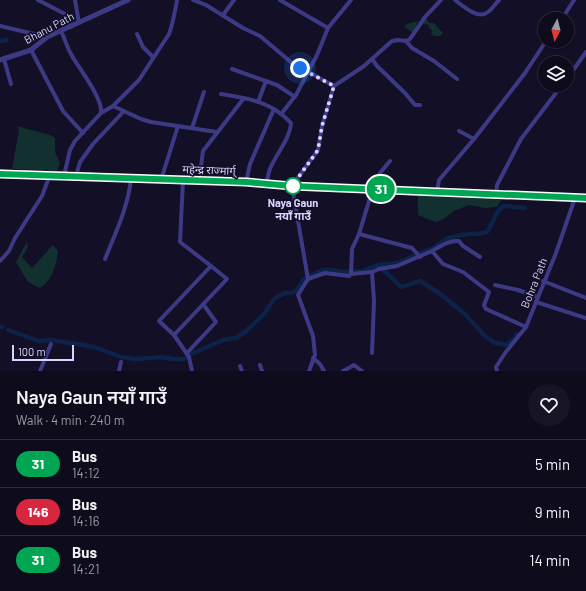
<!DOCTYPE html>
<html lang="en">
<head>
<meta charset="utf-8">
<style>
	body { margin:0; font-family:Barlow,"Noto Sans Devanagari",sans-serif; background:#171425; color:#f1f3f6; height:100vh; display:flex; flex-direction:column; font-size:15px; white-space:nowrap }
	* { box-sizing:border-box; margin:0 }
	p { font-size:13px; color:#9b9ba3 }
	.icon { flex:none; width:22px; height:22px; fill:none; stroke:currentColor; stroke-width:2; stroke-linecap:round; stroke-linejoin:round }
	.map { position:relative; height:371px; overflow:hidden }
	.side { display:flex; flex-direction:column; background:#0e0b1c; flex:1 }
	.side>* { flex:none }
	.badge { padding:0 8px; border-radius:13px; font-size:14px; line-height:26px }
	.needle { width:26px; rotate:187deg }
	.controls { position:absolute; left:538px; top:12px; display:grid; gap:8px }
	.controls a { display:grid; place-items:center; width:36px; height:36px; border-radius:50%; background:#0e0b1c; box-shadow:0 1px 3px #0004,0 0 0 1px #2e2b3b; font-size:20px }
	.scale { position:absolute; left:12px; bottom:10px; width:62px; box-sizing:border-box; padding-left:4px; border:2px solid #d9d4ff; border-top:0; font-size:11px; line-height:14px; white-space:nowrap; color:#d9d4ff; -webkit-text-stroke:3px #130f26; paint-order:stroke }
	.you { position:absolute; width:20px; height:20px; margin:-10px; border:3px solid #fff; border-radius:50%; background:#1a73e8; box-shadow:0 0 0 6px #1a73e833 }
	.map>.badge { position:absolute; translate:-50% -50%; box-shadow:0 0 0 2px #fff }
	.round { display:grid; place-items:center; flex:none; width:42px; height:42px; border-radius:21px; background:#171425 }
	.head { display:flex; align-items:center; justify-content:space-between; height:68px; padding:0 16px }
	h1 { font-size:19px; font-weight:600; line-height:30px }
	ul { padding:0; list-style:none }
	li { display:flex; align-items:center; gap:12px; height:48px; padding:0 16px; border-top:1px solid #2e2b3b }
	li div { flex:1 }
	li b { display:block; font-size:15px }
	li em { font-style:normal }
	li .badge { min-width:44px; font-weight:700; text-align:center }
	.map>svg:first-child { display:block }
</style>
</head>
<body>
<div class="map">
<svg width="586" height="371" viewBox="0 0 586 371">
	<rect width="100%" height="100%" fill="#130f26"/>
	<!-- green -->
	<g fill="#12302f">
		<path d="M427,19L429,23H434L440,30L443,32L441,36H436L431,34L432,30L429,28V25L422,23Z"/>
		<path d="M418,21L413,33L405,27V25Z"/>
		<path d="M17,126L50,135L55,138V152L60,163L57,171L12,169L19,130Z"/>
		<path d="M435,193L503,197L497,207L485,208L469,205L454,211L442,220L435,222L418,215V195Z"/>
		<path d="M27,242L28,247L22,257L32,268L53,245L58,251C56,265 53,280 40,288L28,282L16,262Z"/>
	</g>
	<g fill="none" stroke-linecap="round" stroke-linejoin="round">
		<!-- canal -->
		<g stroke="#0c2248" stroke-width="4.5">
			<path d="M0,41L7,40"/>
			<path d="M379,266L401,287C408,286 413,282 420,281L439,293L465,314L484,335L493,342L505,345L514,339L517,334"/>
			<path d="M0,327H2"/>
			<path d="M8,330L39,341L50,340L84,345L94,347L121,357L135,359L162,357L172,359H184L191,354L223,340L236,338L244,333L264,314L274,299L279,296L285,293H292L296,291L305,278L323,270H331L342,272L362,271L378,265L397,263L435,247L446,239L461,235L484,233L488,231L497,213L502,207L505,206L525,208"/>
		</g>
		<!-- minor -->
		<g stroke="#3d3a85" stroke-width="4">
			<path d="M38,0L65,14L71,27"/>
			<path d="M75,0L79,23"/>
			<path d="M193,0L206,5L243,28L260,36L292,63L334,86"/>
			<path d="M280,0L328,28"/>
			<path d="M455,0C463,6 478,20 488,12C492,9 495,4 499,0"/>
			<path d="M223,15L234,0"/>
			<path d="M562,19L574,0"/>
			<path d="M0,26L47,37"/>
			<path d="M61,31C65,39 67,47 71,54C79,69 103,98 101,113L75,141L70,150L64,176"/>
			<path d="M137,34L143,47L153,57"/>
			<path d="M406,41L412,48L434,61L457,79"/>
			<path d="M31,50L63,111L83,133"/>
			<path d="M4,59L11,84"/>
			<path d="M372,59L377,66L405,93L415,105H420"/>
			<path d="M232,69L277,85L295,97"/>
			<path d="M567,79L586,52"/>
			<path d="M221,94C248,98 272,102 291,123C290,139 276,154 270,169C268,173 268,179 266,184"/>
			<path d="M258,102L266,81"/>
			<path d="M113,106L139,80L169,34C173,24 175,11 177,0"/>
			<path d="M101,113L113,106L141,119L151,122L217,132"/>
			<path d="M282,113L296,95L317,55L328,28L351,0"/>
			<path d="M192,128L204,92"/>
			<path d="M459,131L474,139"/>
			<path d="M76,176L80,162L93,144L124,111"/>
			<path d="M161,180L178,126"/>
			<path d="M183,180L180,242L211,266L159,321L174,335L189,357L192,371"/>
			<path d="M199,181L203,151L244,98"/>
			<path d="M246,182L250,164L274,109"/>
			<path d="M437,192L439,180L474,139L525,73L546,41"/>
			<path d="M496,195L497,185L521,139L562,85"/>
			<path d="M359,234L412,248L420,257"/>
			<path d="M432,251C441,246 449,240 459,241L463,246L480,257"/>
			<path d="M105,259C116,232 128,207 131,179"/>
			<path d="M0,261L9,251L15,238L42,196L50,175"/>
			<path d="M351,274L352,249L359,234L373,188L380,173L390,161"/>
			<path d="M308,279L325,273L349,276L351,274L372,272L379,269L397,266L432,251L443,264L463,272L489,292L484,305L486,309L526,327"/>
			<path d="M543,281L586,298"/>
			<path d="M495,285L518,290L538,297"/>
			<path d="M536,302L586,318"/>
			<path d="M174,335L227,279L211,266"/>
			<path d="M187,353L216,322L203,304"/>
			<path d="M372,353L374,301L372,272"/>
			<path d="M313,358L320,364L324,371"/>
			<path d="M260,365L262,371"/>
			<path d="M240,366L242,371"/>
			<path d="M40,371L51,344"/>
			<path d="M119,371L121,362"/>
			<path d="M309,371L315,355L313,336L298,295L308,279L292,186L318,150L322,126L334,86L364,66L392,41L398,40L406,41L410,39L425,17L441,0"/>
			<path d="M343,371L354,365L362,371"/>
			<path d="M497,371L496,367L505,353L526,327L556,253L575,198"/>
		</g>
		<!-- tertiary -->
		<path stroke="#3d3a85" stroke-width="5" d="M0,60L31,50L47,37L128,0"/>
		<!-- trunk -->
		<path stroke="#e055d1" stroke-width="7" d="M0,173L246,182L292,186L586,198"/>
	</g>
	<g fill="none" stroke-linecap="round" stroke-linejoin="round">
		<defs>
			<path id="line" d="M0,174L246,182L292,186L586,198"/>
		</defs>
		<!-- line casing -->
		<use href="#line" stroke="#fff" stroke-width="9"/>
		<!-- line -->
		<use href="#line" stroke="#00a651" stroke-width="6"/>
		<!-- walk -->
		<path stroke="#d9d4ff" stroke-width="4" stroke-dasharray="0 7.2" d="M293,186H292L318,150L322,126L334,86L300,68"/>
	</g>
	<!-- markers -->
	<circle fill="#fff" stroke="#00a651" stroke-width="2" cx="293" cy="186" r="8"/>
	<g text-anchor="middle" stroke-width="3.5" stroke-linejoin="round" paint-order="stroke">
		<!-- street labels -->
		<g font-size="11" fill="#d9d4ff" stroke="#130f26">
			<text transform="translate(49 28) rotate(-28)" y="4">Bhanu Path</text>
			<text transform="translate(209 170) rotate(2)" y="4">महेन्द्र राज्मार्ग्</text>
			<text transform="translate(534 283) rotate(-68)" y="4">Bohra Path</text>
		</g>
		<!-- stop labels -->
		<g font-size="11" font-weight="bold" fill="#d9d4ff" stroke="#130f26">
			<text x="293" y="207">Naya Gaun<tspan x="293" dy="13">नयाँ गाउँ</tspan></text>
		</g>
	</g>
</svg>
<div class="controls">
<a><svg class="needle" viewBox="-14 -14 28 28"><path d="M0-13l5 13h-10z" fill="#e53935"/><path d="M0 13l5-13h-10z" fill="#9b9ba3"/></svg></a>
<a><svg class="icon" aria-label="layers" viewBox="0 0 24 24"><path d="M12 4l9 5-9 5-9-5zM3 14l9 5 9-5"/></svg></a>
</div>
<div class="scale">100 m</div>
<div class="you" style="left:300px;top:68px"></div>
<b class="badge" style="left:381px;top:189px;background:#00a651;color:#fff">31</b>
</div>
<section class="side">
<div class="head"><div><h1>Naya Gaun नयाँ गाउँ</h1><p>Walk · 4 min · 240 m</p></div><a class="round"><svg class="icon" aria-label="heart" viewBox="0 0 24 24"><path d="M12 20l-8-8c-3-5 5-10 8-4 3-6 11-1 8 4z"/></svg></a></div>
<ul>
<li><span class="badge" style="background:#00a651;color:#fff">31</span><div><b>Bus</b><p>14:12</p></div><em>5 min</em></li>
<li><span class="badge" style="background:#d7263d;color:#fff">146</span><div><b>Bus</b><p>14:16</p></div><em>9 min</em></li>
<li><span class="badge" style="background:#00a651;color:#fff">31</span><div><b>Bus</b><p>14:21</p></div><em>14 min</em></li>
</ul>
</section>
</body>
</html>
